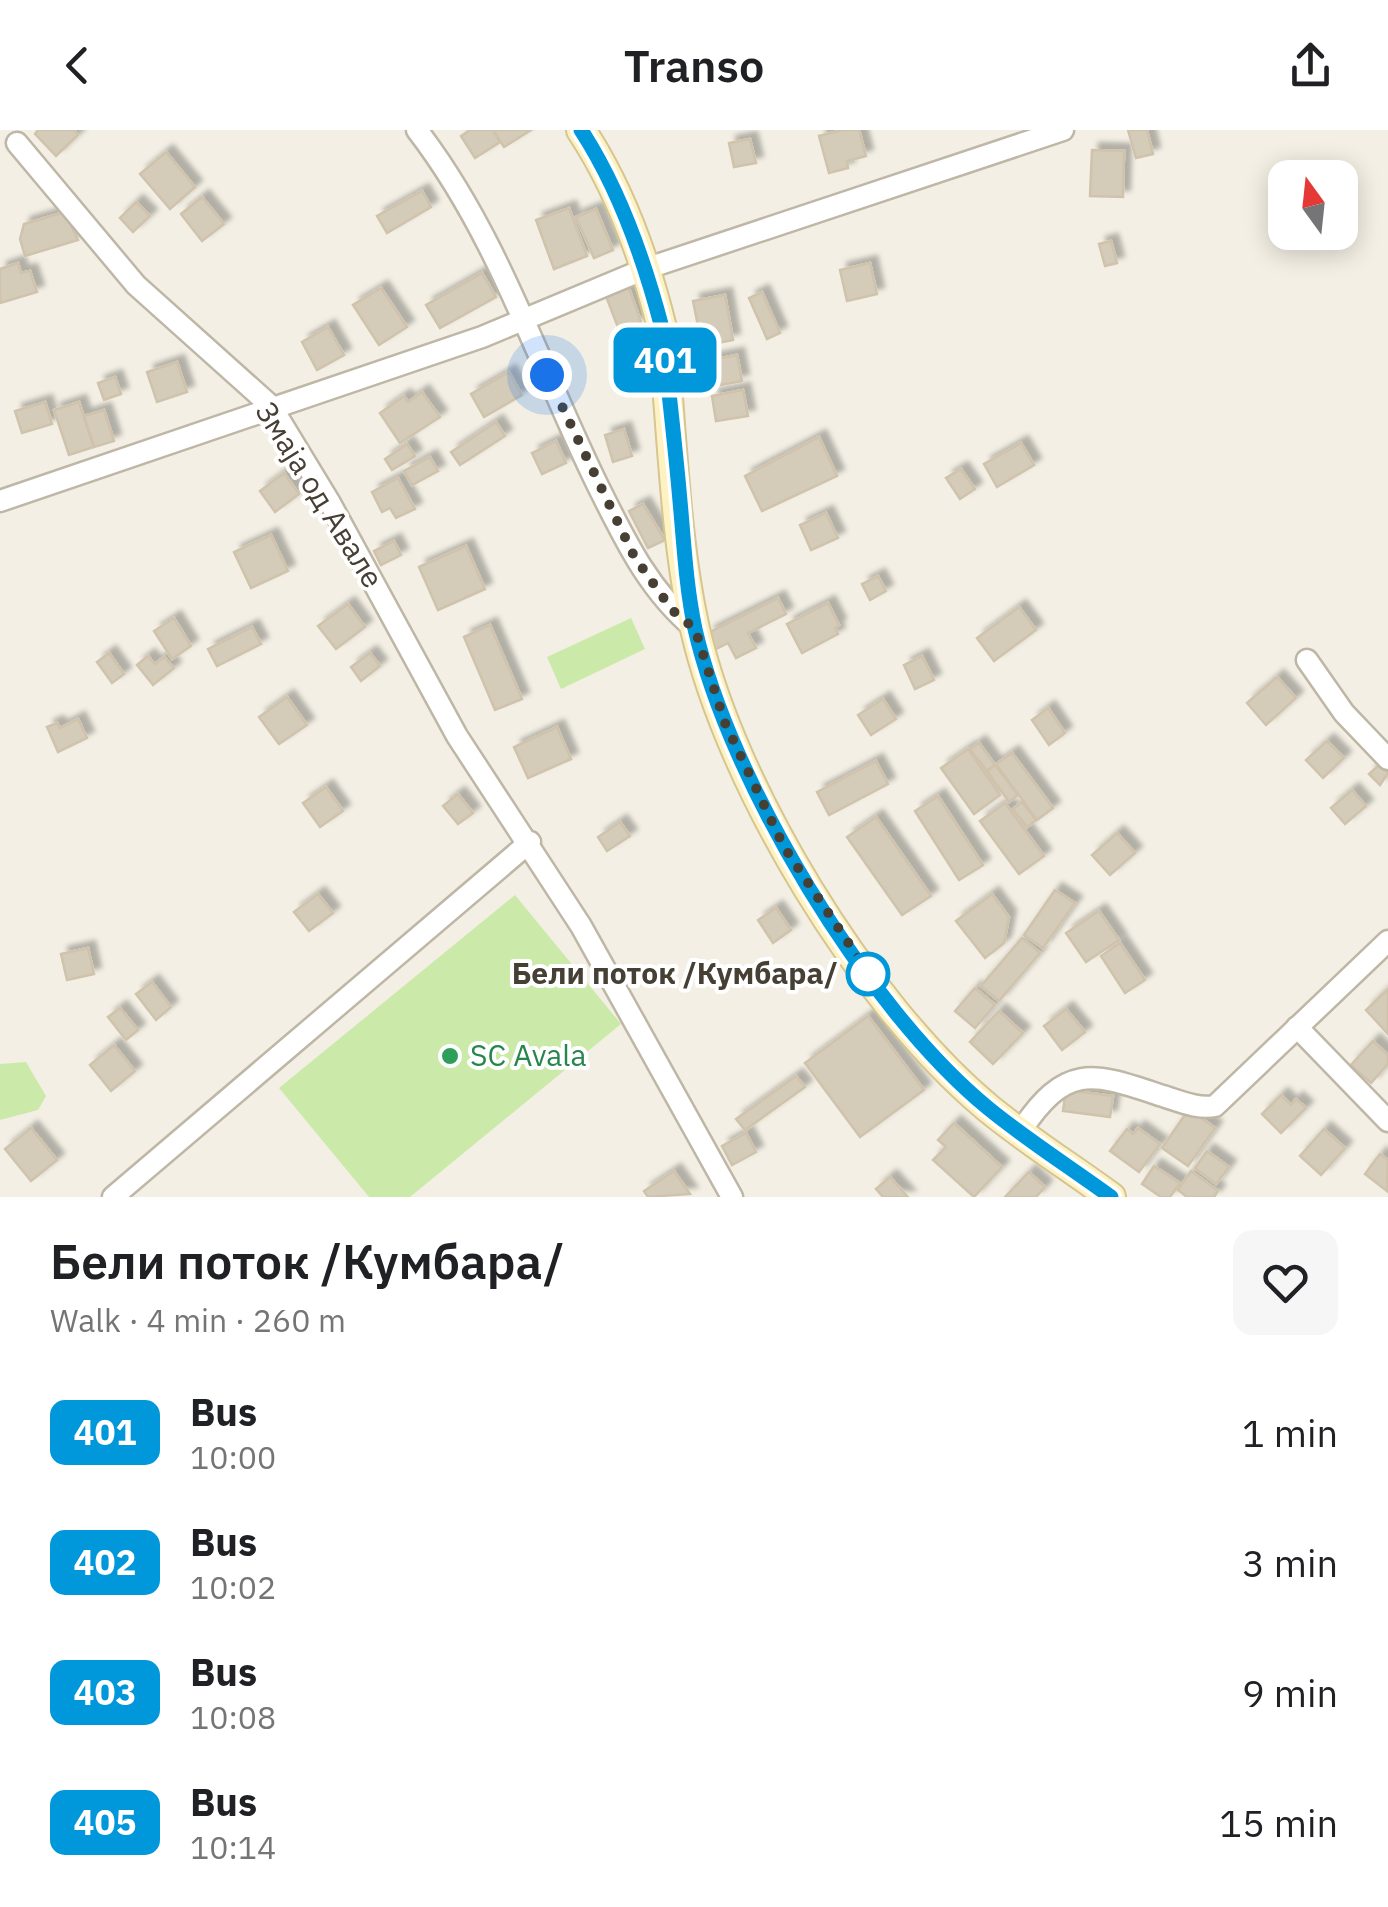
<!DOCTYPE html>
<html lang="en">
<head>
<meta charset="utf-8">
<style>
	body { margin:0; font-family:"IBM Plex Sans",sans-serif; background:#f6f6f6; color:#202124; height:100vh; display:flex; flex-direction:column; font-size:38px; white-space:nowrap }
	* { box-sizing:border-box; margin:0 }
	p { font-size:32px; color:#757577 }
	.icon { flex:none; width:55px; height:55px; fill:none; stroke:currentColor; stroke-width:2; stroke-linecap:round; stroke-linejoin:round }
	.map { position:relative; height:1067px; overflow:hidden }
	.details { display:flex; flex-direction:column; background:#fff; flex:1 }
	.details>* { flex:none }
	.badge { padding:0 20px; border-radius:15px; font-size:35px; line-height:65px }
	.needle { width:65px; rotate:345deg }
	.buttons { position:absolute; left:1268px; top:30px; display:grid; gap:20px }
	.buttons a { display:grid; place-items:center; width:90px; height:90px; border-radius:20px; background:#fff; box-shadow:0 5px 25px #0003; font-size:50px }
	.you { position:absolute; width:50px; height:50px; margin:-25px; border:8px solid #fff; border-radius:50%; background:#1a73e8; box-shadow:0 0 0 15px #1a73e833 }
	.map>.badge { position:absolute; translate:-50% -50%; box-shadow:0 0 0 5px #fff }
	.round { display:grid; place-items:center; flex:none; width:105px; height:105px; border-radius:20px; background:#f6f6f6 }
	.head { display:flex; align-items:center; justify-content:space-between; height:170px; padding:0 50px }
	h1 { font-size:48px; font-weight:600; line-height:75px }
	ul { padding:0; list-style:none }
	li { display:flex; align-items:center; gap:30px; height:130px; padding:0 50px }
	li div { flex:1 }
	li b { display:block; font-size:38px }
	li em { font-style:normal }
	li .badge { min-width:110px; font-weight:700; text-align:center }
	header { display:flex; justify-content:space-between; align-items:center; height:130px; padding:0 50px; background:#fff; font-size:45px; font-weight:600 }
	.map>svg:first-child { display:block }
</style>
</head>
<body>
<header><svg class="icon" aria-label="back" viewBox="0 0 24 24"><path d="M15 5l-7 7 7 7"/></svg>Transo<svg class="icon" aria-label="share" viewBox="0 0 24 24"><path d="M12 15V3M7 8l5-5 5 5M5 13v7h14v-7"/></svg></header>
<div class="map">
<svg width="1388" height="1067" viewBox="0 0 1388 1067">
	<defs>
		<filter id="shadow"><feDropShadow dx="7" dy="-7" stdDeviation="2.5" flood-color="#0004"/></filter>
	</defs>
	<rect width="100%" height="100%" fill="#f3efe4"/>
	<!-- green -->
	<g fill="#cbeaaa">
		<path d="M631,488L645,519L561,559L547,527Z"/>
		<path d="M515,765L621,894L410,1067H369L279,958Z"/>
		<path d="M26,932L46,966L38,980L0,990V934Z"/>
	</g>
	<!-- building -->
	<g fill="#d5cbb9" stroke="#d0c3ac" stroke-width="2.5" filter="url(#shadow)">
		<path d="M38,0H74L78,5L56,26L35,4Z"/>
		<path d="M470,0H493L500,12L475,28L461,6Z"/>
		<path d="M493,0H531L504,17Z"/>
		<path d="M843,0H859L866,26L847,31L848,38L829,43L819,6Z"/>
		<path d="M1128,0H1147L1153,24L1136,28Z"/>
		<path d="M750,9L756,33L734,37L729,13Z"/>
		<path d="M1092,20L1124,21L1123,67L1090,66Z"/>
		<path d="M166,22L195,57L170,79L140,44Z"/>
		<path d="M422,61L431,77L387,103L377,86Z"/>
		<path d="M202,67L224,94L202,111L181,84Z"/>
		<path d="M136,72L150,86L133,102L120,88Z"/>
		<path d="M569,78L587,126L554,139L536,90Z"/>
		<path d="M596,79L613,120L594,128L576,87Z"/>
		<path d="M65,82L78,110L25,126L20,109L24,94Z"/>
		<path d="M1111,111L1117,133L1105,136L1099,114Z"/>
		<path d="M18,133L21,143L30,141L37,162L0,173V139Z"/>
		<path d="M870,133L877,164L847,171L840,140Z"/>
		<path d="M482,143L496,167L440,198L426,175Z"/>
		<path d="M627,153L641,192L619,200L604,161Z"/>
		<path d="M381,158L407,197L379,215L353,175Z"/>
		<path d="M762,162L780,203L767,209L749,168Z"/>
		<path d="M725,165L733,210L702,216L693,171Z"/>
		<path d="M328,197L344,225L317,240L302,212Z"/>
		<path d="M737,225L742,251L710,257L705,231Z"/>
		<path d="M177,232L187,262L157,272L147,242Z"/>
		<path d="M509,242L522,265L484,287L471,264Z"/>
		<path d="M115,247L121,264L104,270L98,253Z"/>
		<path d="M743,260L748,286L716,291L712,266Z"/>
		<path d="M422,262L440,287L400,313L380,283L404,266L408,272Z"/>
		<path d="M45,272L52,294L22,303L15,281Z"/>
		<path d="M79,272L94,317L69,325L54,280Z"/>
		<path d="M104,280L114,311L94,317L84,286Z"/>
		<path d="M496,292L505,306L460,335L451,322Z"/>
		<path d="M624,299L632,326L613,332L605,305Z"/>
		<path d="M819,307L837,346L762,381L745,346Z"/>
		<path d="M556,311L566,333L542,344L532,323Z"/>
		<path d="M1021,313L1034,335L997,357L984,334Z"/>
		<path d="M407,314L415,326L392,340L385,329Z"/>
		<path d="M430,327L438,341L412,355L404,341Z"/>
		<path d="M961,339L975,359L960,369L946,348Z"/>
		<path d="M284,343L299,364L275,382L260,361Z"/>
		<path d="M398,348L415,379L396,388L390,378L382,382L372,362Z"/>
		<path d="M643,374L665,410L648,418L629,381Z"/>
		<path d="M826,383L838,408L811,420L800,395Z"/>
		<path d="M271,405L288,441L251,458L234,422Z"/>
		<path d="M394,411L401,425L381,435L374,421Z"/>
		<path d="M466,416L485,459L438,480L419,437Z"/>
		<path d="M878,446L886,461L870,470L862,454Z"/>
		<path d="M778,468L786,484L748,503L756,518L736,528L728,513L716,519L708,503Z"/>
		<path d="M828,473L839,495L835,498L838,504L802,523L787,494Z"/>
		<path d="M348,474L365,497L336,519L318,496Z"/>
		<path d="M1019,477L1036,500L994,531L977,508Z"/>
		<path d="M174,488L191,516L172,529L154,501Z"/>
		<path d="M490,495L522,569L495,580L464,507Z"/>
		<path d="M252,497L261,514L217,536L208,519Z"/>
		<path d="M109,523L124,544L112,553L97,532Z"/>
		<path d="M370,523L380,536L361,551L351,537Z"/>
		<path d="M148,526L155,534L164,527L174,538L153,555L137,535Z"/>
		<path d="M922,526L934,550L915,559L904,535Z"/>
		<path d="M1277,547L1296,568L1266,595L1247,573Z"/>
		<path d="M287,567L307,595L279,614L259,587Z"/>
		<path d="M883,569L896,589L871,605L858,585Z"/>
		<path d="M1048,578L1065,603L1049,615L1032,590Z"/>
		<path d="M78,589L87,608L58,622L47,597L57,593L60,598Z"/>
		<path d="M557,597L571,629L528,648L514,617Z"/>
		<path d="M1327,611L1344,628L1323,648L1306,630Z"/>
		<path d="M979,613L995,635L987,641L970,619Z"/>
		<path d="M968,619L1000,665L974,684L941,638Z"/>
		<path d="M1012,623L1053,678L1037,690L996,634Z"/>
		<path d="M876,631L888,654L829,685L817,662Z"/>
		<path d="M1380,634L1388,643L1380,655L1369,644Z"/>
		<path d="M995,635L1018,665L1009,672L987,641Z"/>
		<path d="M326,657L343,681L320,697L303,673Z"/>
		<path d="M1352,660L1366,676L1345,694L1331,678Z"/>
		<path d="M458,664L473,683L458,694L443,676Z"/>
		<path d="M938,666L983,735L959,750L915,681Z"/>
		<path d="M1022,672L1036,690L1027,697L1013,679Z"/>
		<path d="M1005,673L1044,726L1019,744L980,691Z"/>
		<path d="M876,687L931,766L902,785L847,707Z"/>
		<path d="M620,692L630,706L607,721L598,707Z"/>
		<path d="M1117,703L1135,723L1110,745L1092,725Z"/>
		<path d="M1055,760L1075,773L1043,818L1024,805Z"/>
		<path d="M318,764L333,783L309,801L294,782Z"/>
		<path d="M992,764L1009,787L1004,813L985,828L956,791Z"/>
		<path d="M776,778L791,800L773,813L758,790Z"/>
		<path d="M1099,781L1119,810L1086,832L1066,803Z"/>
		<path d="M1022,808L1040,823L999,871L981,856Z"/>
		<path d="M1120,813L1145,850L1125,863L1101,826Z"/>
		<path d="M88,818L94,844L67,850L61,824Z"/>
		<path d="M152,852L171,877L156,890L136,864Z"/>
		<path d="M975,858L995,875L975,898L955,881Z"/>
		<path d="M1388,859V904L1366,880Z"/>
		<path d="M120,878L138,900L126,910L108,887Z"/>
		<path d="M1066,879L1085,902L1062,920L1044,896Z"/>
		<path d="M999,881L1023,903L993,934L970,912Z"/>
		<path d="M868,886L924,960L860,1007L805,933Z"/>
		<path d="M1373,911L1388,925V934L1371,953L1351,935Z"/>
		<path d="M114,915L135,941L111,961L90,935Z"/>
		<path d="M796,946L805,957L745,1000L736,989Z"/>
		<path d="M1066,960L1113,966L1110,987L1063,981Z"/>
		<path d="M1281,965L1291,975L1296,969L1306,978L1281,1003L1262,984Z"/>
		<path d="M1189,979L1215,998L1188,1036L1162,1018Z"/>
		<path d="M954,993L1002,1037L974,1067L933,1030L946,1017L938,1010Z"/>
		<path d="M31,998L57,1030L31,1051L5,1019Z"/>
		<path d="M1138,998L1160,1014L1139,1042L1110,1021L1127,999L1133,1004Z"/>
		<path d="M1324,999L1345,1018L1321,1045L1300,1026Z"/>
		<path d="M746,1003L756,1022L732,1035L722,1016Z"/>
		<path d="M1207,1021L1229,1037L1216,1054L1195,1038Z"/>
		<path d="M1380,1024L1388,1030L1387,1061L1365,1044Z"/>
		<path d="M1154,1036L1180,1053L1170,1067H1161L1142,1054Z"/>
		<path d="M674,1041L690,1064L648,1067L644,1061Z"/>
		<path d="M1191,1041L1218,1061L1214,1067H1187L1178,1060Z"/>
		<path d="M1029,1042L1045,1057L1036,1067H1005Z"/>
		<path d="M890,1047L908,1067H883L876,1059Z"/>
	</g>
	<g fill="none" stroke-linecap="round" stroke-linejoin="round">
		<defs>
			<g id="minor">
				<path d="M417,0C498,105 539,236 597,354C624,408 648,460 695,499"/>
				<path d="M17,13L136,155L271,276L330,373L457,606L581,796L732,1067"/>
				<path d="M0,371L482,207L645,139L1063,0"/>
				<path d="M1307,530L1344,583L1388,629"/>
				<path d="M1297,897L1388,991"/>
				<path d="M1020,1002C1068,929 1095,944 1169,968C1184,973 1200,979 1215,976L1388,811"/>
				<path d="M113,1067L530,712"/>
			</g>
			<path id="secondary" d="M581,0C620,59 645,129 662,198C672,295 674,405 695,499C731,657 863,874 988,978C1027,1010 1070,1037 1111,1067"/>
		</defs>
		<!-- minor casing -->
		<use href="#minor" stroke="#bfb7a6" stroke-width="25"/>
		<!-- secondary casing -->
		<use href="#secondary" stroke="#d5c591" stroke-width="32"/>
		<!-- minor -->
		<use href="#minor" stroke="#fff" stroke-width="20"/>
		<!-- secondary -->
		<use href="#secondary" stroke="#fff2c2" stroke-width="28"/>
	</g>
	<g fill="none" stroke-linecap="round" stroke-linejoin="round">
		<defs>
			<path id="line" d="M581,0C620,60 644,129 662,198C668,256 675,313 680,371C684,414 686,457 695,499C730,652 866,878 988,978C1027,1010 1070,1037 1111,1067"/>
		</defs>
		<!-- line casing -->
		<use href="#line" stroke="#fff" stroke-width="22"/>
		<!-- line -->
		<use href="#line" stroke="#0098da" stroke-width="15"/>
		<!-- walk -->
		<path stroke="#453f34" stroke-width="10" stroke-dasharray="0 18" d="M547,245L634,426L672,480L695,499L725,593L784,717L878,857L868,844"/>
	</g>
	<!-- markers -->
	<circle fill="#fff" stroke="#0098da" stroke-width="5" cx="868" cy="844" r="20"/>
	<circle fill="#2e9e5b" stroke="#fff" stroke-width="4" cx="450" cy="926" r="10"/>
	<g text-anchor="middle" stroke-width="8" stroke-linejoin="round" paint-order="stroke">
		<!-- street labels -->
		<g font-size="30" fill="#453f34" stroke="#fff">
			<text transform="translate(319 365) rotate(58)" y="10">Змаја од Авале</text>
		</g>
		<!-- stop labels -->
		<g font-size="30" font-weight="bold" fill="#453f34" stroke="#fff" text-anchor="end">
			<text x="838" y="854">Бели поток /Кумбара/</text>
		</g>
		<!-- leisure labels -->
		<g font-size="30" fill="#27864d" stroke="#fff" text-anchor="start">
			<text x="470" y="936">SC Avala</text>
		</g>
	</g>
</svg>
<div class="buttons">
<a><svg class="needle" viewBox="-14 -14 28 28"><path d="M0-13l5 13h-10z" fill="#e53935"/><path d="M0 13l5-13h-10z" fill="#757577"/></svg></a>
</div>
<div class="you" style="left:547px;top:245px"></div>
<b class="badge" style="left:665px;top:230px;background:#0098da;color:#fff">401</b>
</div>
<section class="details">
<div class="head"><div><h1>Бели поток /Кумбара/</h1><p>Walk · 4 min · 260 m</p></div><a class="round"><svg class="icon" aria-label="heart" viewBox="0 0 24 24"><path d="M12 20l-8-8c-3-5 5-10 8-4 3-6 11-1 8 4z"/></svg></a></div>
<ul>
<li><span class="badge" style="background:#0098da;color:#fff">401</span><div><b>Bus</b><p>10:00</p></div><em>1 min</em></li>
<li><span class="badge" style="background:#0098da;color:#fff">402</span><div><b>Bus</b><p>10:02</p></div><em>3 min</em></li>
<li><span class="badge" style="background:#0098da;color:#fff">403</span><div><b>Bus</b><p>10:08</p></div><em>9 min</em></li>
<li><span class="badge" style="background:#0098da;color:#fff">405</span><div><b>Bus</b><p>10:14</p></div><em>15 min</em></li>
</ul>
</section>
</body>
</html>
